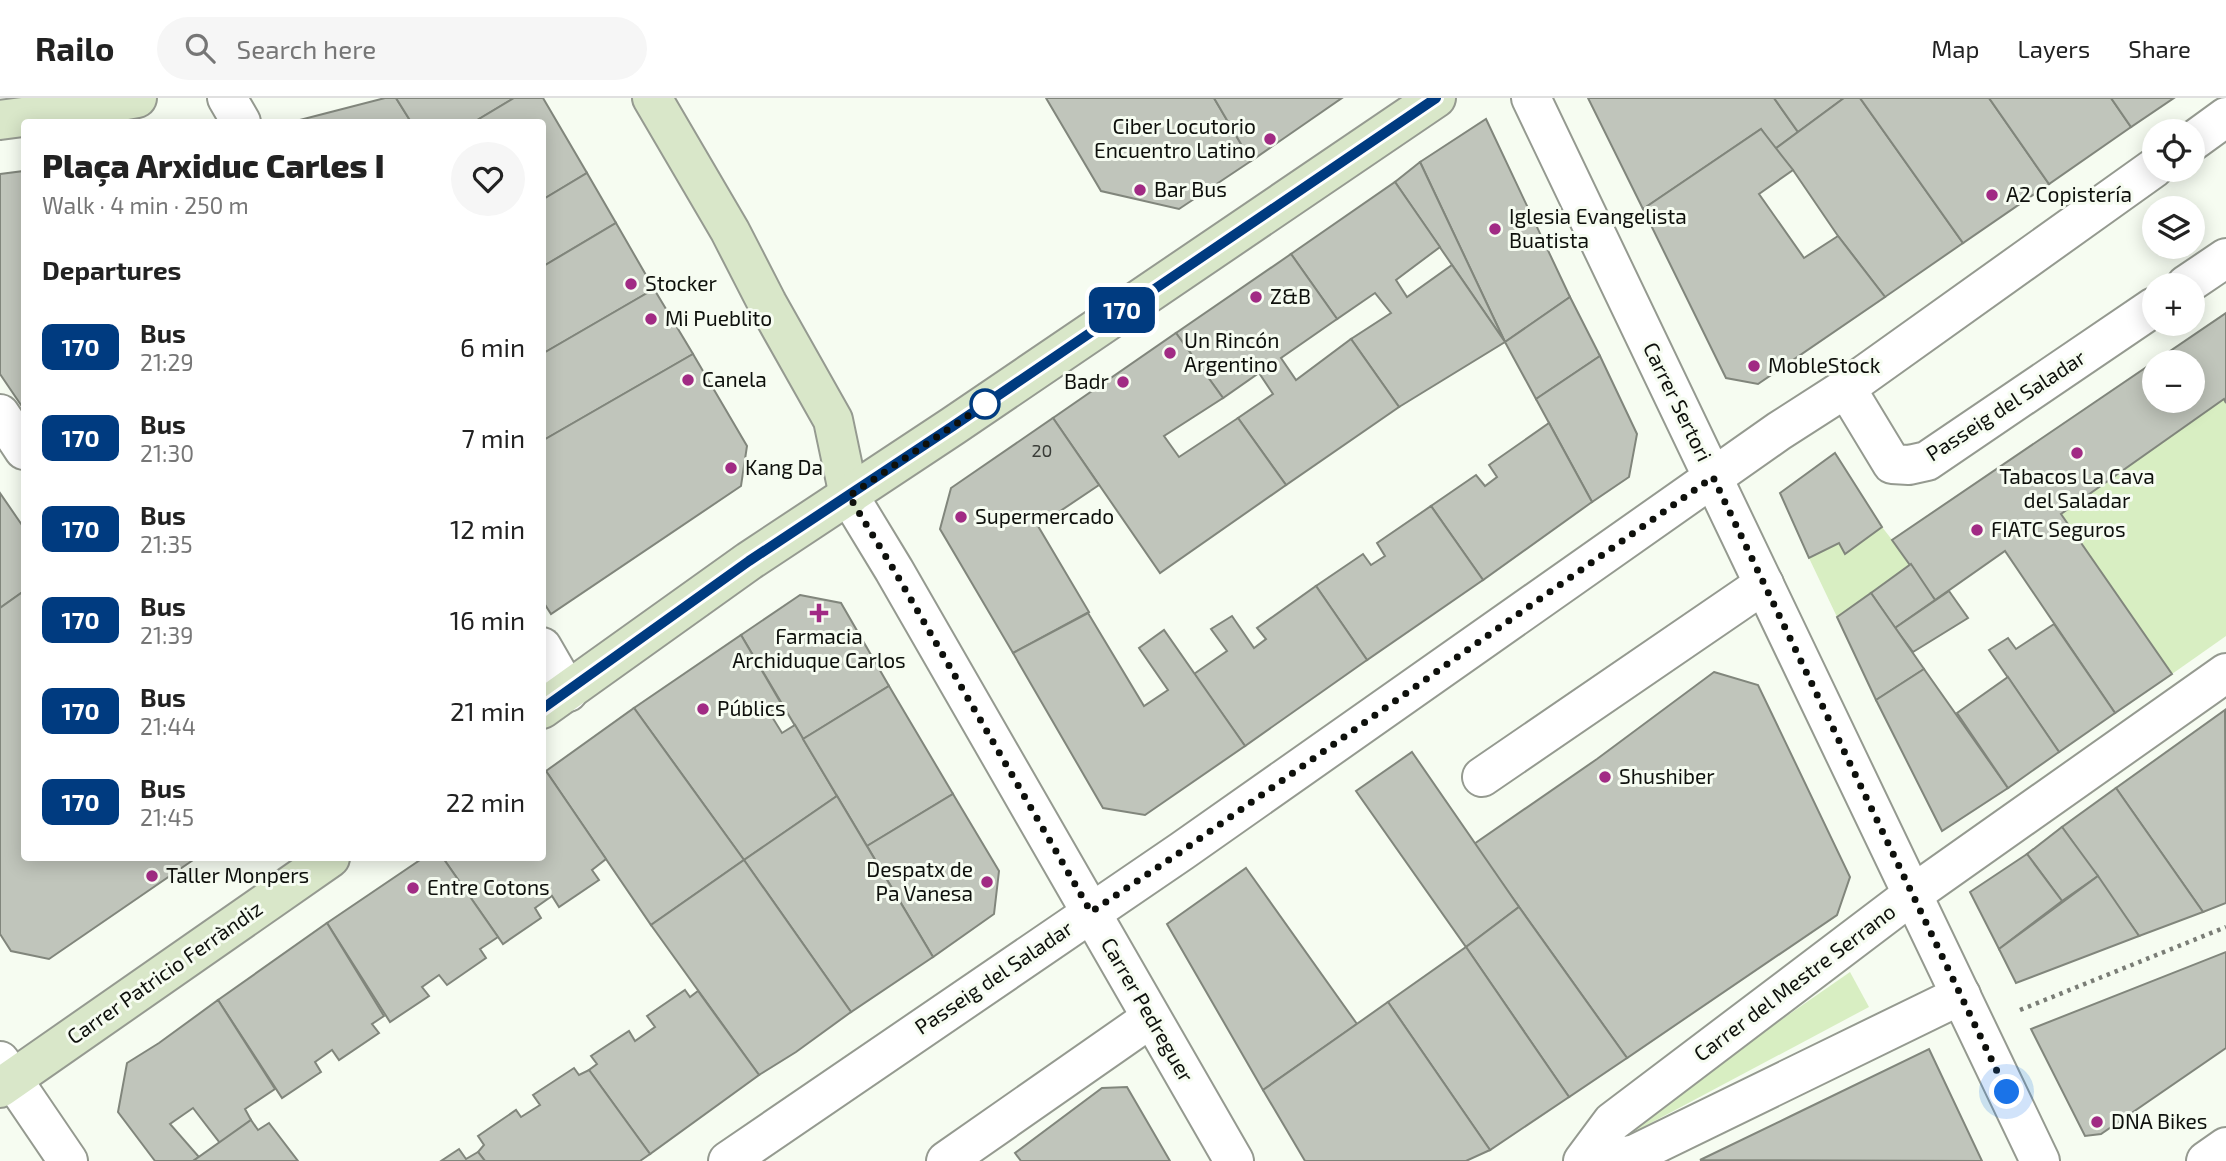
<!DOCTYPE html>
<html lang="en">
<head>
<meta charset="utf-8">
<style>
	body { margin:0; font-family:"Exo 2",sans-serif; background:#f6f6f6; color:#222; height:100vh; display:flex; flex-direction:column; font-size:26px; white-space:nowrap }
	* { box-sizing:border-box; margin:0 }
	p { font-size:23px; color:#767676 }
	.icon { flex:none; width:38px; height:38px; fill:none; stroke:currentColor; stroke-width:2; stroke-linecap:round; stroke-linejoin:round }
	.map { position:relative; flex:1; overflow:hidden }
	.details { position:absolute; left:21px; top:21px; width:525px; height:742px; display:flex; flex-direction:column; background:#fff; border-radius:7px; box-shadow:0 4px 18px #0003 }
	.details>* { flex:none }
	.badge { padding:0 14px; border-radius:10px; font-size:24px; line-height:46px }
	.tools { position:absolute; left:2142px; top:21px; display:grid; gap:14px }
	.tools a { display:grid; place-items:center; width:63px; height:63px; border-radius:50%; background:#fff; box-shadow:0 4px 18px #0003; font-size:35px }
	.you { position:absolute; width:35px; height:35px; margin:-18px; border:5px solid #fff; border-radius:50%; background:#1a73e8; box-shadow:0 0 0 10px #1a73e833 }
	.map>.badge { position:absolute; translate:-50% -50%; box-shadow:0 0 0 4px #fff }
	h2 { padding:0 21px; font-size:26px; line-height:63px }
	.round { display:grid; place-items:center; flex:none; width:74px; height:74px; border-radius:37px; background:#f6f6f6 }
	.headline { display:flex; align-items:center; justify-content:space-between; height:119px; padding:0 21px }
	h1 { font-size:33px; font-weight:800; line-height:52px }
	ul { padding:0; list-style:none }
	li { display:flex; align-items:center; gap:21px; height:91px; padding:0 21px }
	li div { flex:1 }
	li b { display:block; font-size:26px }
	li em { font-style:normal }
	li .badge { min-width:77px; font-weight:700; text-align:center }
	header { display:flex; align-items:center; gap:42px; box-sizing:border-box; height:98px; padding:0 35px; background:#fff; border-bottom:2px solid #e0e0e0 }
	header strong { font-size:33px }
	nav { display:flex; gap:38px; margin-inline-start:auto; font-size:24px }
	.search { width:490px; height:63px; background:#f6f6f6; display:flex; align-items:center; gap:18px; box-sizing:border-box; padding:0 24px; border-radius:38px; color:#767676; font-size:26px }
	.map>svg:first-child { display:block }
</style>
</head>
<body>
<header>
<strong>Railo</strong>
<div class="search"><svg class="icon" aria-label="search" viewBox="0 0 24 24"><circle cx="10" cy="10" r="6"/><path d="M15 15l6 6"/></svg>Search here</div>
<nav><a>Map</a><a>Layers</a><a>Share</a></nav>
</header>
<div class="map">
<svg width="2226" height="1063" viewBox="0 0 2226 1063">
	<rect width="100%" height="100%" fill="#f6fcf1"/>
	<!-- green -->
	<g fill="#d8eec2">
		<path d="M2224,301L2226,305V538L2172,576L2061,416Z"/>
		<path d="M1882,429L1911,466L1837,519L1809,460L1839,445L1846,455Z"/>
		<path d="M1850,874L1869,909L1632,1035L1627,1029Z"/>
	</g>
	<!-- building -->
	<g fill="#c0c5bb" stroke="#81867c" stroke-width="2" fill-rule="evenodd">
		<path d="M385,0H396L411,24H292Z"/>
		<path d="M396,0H514L474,24H411Z"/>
		<path d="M514,0H543L587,75L542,102V24H474Z"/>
		<path d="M1046,0H1214L1251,63L1179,111L1101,93Z"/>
		<path d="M1214,0H1342L1251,63Z"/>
		<path d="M1588,0H1774L1798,34L1775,51L1761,31L1643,111Z"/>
		<path d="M1774,0H1844L1798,34Z"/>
		<path d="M1844,0H1860L1963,145L1885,199L1838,138L1793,72L1775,51Z"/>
		<path d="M1860,0H1989L2049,86L1963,145Z"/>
		<path d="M1989,0H2111L2131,29L2049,86Z"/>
		<path d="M2111,0H2174L2131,29Z"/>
		<path d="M1486,21L1570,199L1505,244L1420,64Z"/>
		<path d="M1761,31L1793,72L1759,96L1804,160L1838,138L1885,199L1758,286L1726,280L1643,111Z"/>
		<path d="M1420,64L1505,244L1395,84Z"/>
		<path d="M24,73V304L21,307L0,276V76Z"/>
		<path d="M587,75L616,125L542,169V102Z"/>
		<path d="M1395,84L1440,149L1396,182L1407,199L1452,167L1505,244L1399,309L1351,241L1391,215L1375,195L1337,221L1291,156Z"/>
		<path d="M616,125L654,191L542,256V169Z"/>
		<path d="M1291,156L1337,221L1281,260L1296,282L1351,241L1399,309L1286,387L1238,320L1273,296L1259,275L1223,300L1176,235Z"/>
		<path d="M654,191L693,256L542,343V256Z"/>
		<path d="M1570,199L1600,258L1536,301L1505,244Z"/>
		<path d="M2226,215V305L2224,301L2061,416L2172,576L2115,615L2005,453L1935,502L1892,442ZM2154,264H2193V303H2154Z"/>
		<path d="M1176,235L1223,300L1164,338L1179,359L1238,320L1286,387L1160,475L1053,320Z"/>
		<path d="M693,256L747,348L741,388L551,516L542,502V343Z"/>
		<path d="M1600,258L1637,336L1629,379L1592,404L1536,301Z"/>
		<path d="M1053,320L1099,387L1038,428L1089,514L1013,555L940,431L951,390Z"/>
		<path d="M1549,325L1592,404L1483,482L1431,408L1476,377L1485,388L1497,379L1489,367Z"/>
		<path d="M1835,355L1882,429L1845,456L1839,445L1809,460L1780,395Z"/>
		<path d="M0,395L24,430V493L0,510Z"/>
		<path d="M1431,408L1483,482L1367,562L1316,488L1363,456L1371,467L1385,458L1377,445Z"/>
		<path d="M1911,466L1935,502L1895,530L1871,495Z"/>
		<path d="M1316,488L1367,562L1245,648L1194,576L1227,553L1211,531L1232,518L1254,550L1266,541L1257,530Z"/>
		<path d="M24,493V760H196L49,861L11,853L0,836V510Z"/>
		<path d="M1949,493L1968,520L1913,554L1895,530Z"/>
		<path d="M1871,495L1924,571L1876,602L1837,519Z"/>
		<path d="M800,497L841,505L889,588L803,641L741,537Z"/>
		<path d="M1088,515L1144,608L1168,592L1139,550L1164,532L1245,648L1145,717L1103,710L1013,555Z"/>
		<path d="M2054,526L2115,615L2059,654L1989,552L2008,540L2016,551Z"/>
		<path d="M741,537L782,607L769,614L782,635L795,627L837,698L744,762L634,610Z"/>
		<path d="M1924,571L2008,690L1942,733L1876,602Z"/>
		<path d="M1714,574L1758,587L1850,779L1837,817L1627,960L1474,746L1597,661Z"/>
		<path d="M2008,579L2059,654L2008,690L1957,615Z"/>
		<path d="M889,588L953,696L867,748L803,641Z"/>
		<path d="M634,610L744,762L651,827L546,673Z"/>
		<path d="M2225,612L2226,805L2203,814L2116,690Z"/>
		<path d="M1412,654L1519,809L1466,849L1356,693Z"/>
		<path d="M546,673L606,761L592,772L599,782L559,809L552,798L535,810L541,820L503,846L443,760H542V675Z"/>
		<path d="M2116,690L2203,814L2139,838L2062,729Z"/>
		<path d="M953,696L999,773L994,816L933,859L867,748Z"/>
		<path d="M837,698L933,859L851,914L744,762Z"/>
		<path d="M2062,729L2098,778L2062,803L2027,756Z"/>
		<path d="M2027,756L2062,803L1999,851L1970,794Z"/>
		<path d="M423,760H443L498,839L480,851L486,860L447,887L439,877L422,889L429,898L390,924L327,825Z"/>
		<path d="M744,762L851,914L796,954L759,977L651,827Z"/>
		<path d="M1246,770L1357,926L1263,992L1167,826Z"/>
		<path d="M2098,778L2139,838L2016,885L1999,851Z"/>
		<path d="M1519,809L1627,960L1569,999L1466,849Z"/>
		<path d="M327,825L384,918L372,926L379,935L339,962L332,952L315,964L321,974L282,1000L218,902Z"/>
		<path d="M1466,849L1569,999L1490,1052L1388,904Z"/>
		<path d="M2226,854V950L2101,1036L2085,1038L2031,931Z"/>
		<path d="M685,892L690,899L698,893L759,977L650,1056L589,972L597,966L591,958L629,933L635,943L655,929L647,918Z"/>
		<path d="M218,902L275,991L245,1011L251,1022L220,1045L193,1010L170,1026L199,1059L193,1063H155L118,1014L127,965L159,945Z"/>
		<path d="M1388,904L1490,1052L1466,1063H1305L1263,992Z"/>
		<path d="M1929,951L1982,1063L1700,1062L1791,1018Z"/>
		<path d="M574,970L579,977L589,972L650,1056L640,1063H485L478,1054L484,1047L478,1038L516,1012L521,1019L540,1007L533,997Z"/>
		<path d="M1127,989L1170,1063H1021L1015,1055L1102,990Z"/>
		<path d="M251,1022L258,1032L269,1025L298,1063H193Z"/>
		<path d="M459,1051L466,1061L478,1054L485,1063H441Z"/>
	</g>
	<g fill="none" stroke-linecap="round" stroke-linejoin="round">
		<defs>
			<g id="street">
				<path d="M227,0L241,24"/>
				<path d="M1531,0L2040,1063"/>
				<path d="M2193,43L2226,19"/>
				<path d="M2186,187L2226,160"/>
				<path d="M1846,290L1892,366L1909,367L1927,363L2154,209"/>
				<path d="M0,316L24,352"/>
				<path d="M849,398L894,472L1234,1063"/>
				<path d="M542,549L568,594"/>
				<path d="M1482,679L1764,486"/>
				<path d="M0,963L68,1063"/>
				<path d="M728,1063L1182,753L1779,333L1846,290L2154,70"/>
				<path d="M946,1063L1151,920"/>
				<path d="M1583,1063L1612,1024L1913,796L2226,575"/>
				<path d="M1604,1063L1635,1056L1961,897"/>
				<path d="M2206,1063L2226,1049"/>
			</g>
			<g id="secondary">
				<path d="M652,0L730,133L767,205L833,322L849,398"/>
				<path d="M0,22L61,14L137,0"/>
				<path d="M542,611L749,463L953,328L1436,0"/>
				<path d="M0,990L330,760"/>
			</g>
		</defs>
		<!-- street casing -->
		<use href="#street" stroke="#959a90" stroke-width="42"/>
		<!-- secondary casing -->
		<use href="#secondary" stroke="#959a90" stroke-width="42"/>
		<!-- path -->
		<path stroke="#7a7d76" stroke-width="4.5" stroke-dasharray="3.5 5" stroke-linecap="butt" d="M2020,912L2226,829"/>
		<!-- street -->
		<use href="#street" stroke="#fff" stroke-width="38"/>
		<!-- secondary -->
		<use href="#secondary" stroke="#d9e7c9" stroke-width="38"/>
	</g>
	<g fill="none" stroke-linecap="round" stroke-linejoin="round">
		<defs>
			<path id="line" d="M542,611L749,463L953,328L1436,0"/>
		</defs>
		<!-- line casing -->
		<use href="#line" stroke="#fff" stroke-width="16"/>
		<!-- line -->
		<use href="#line" stroke="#003b80" stroke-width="10"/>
		<!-- walk -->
		<path stroke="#0e100c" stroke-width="7" stroke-dasharray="0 12.6" d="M985,306L987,305L849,398L894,472L1091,814L1182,753L1713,379L2007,994"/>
	</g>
	<!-- markers -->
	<g fill="#a12b84" stroke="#f6fcf1" stroke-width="2.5">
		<circle cx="1270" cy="41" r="7"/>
		<circle cx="1140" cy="92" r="7"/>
		<circle cx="1992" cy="97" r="7"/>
		<circle cx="1495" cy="131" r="7"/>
		<circle cx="631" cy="186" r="7"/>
		<circle cx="1256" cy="199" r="7"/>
		<circle cx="651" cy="221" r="7"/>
		<circle cx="1170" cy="255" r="7"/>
		<circle cx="1754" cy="268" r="7"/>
		<circle cx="688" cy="282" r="7"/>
		<circle cx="1123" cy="284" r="7"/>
		<circle cx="2077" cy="355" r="7"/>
		<circle cx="731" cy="370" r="7"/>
		<circle cx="961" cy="419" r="7"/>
		<circle cx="1977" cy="432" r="7"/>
		<path d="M815.5 504.5h7v7h7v7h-7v7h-7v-7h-7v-7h7z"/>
		<circle cx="703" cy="611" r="7"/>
		<circle cx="1605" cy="679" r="7"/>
		<circle cx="152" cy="778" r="7"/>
		<circle cx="987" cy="784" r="7"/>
		<circle cx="413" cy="790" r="7"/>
		<circle cx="2097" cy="1024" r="7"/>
	</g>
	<circle fill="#fff" stroke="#003b80" stroke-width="3.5" cx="985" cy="306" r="14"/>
	<g text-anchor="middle" stroke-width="6" stroke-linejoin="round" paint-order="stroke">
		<!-- number labels -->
		<g font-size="18" fill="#3a3d38">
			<text x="1042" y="359">20</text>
		</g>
		<!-- poi labels -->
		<g font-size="21" fill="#0e100c" stroke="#f6fcf1" text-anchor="start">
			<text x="1256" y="36" text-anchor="end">Ciber Locutorio<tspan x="1256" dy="24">Encuentro Latino</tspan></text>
			<text x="1154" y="99">Bar Bus</text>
			<text x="2006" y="104">A2 Copistería</text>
			<text x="1509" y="126">Iglesia Evangelista<tspan x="1509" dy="24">Buatista</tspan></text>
			<text x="645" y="193">Stocker</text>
			<text x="1270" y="206">Z&amp;B</text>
			<text x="665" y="228">Mi Pueblito</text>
			<text x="1184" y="250">Un Rincón<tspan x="1184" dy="24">Argentino</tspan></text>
			<text x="1768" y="275">MobleStock</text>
			<text x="702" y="289">Canela</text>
			<text x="1109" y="291" text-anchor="end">Badr</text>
			<text x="745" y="377">Kang Da</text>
			<text x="2077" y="386" text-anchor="middle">Tabacos La Cava<tspan x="2077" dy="24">del Saladar</tspan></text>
			<text x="975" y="426">Supermercado</text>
			<text x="1991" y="439">FIATC Seguros</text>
			<text x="819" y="546" text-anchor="middle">Farmacia<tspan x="819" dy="24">Archiduque Carlos</tspan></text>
			<text x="717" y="618">Públics</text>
			<text x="1619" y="686">Shushiber</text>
			<text x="973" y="779" text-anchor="end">Despatx de<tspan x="973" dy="24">Pa Vanesa</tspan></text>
			<text x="166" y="785">Taller Monpers</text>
			<text x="427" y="797">Entre Cotons</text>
			<text x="2111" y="1031">DNA Bikes</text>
		</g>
		<!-- street labels -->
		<g font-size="21" fill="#0e100c" stroke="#f6fcf1">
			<text transform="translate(1677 304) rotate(64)" y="7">Carrer Sertori</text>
			<text transform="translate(2006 308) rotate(-33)" y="7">Passeig del Saladar</text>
			<text transform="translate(165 875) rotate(-35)" y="7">Carrer Patricio Ferràndiz</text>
			<text transform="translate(994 880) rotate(-34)" y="7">Passeig del Saladar</text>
			<text transform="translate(1795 885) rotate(-37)" y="7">Carrer del Mestre Serrano</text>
			<text transform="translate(1147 912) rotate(60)" y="7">Carrer Pedreguer</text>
		</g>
	</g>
</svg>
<div class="tools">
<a><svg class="icon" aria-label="locate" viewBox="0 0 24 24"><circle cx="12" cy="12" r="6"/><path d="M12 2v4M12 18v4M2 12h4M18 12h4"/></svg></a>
<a><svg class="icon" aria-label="layers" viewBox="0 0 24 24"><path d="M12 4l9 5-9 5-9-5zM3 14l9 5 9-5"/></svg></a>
<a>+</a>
<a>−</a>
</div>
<div class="you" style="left:2007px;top:994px"></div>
<b class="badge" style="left:1122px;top:212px;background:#003b80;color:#fff">170</b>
<section class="details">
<div class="headline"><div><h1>Plaça Arxiduc Carles I</h1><p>Walk · 4 min · 250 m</p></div><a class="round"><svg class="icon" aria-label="heart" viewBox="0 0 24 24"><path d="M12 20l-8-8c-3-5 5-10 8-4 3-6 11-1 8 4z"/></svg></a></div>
<h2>Departures</h2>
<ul>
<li><span class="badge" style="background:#003b80;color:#fff">170</span><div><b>Bus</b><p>21:29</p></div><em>6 min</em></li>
<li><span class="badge" style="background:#003b80;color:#fff">170</span><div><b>Bus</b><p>21:30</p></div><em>7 min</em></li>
<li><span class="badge" style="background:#003b80;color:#fff">170</span><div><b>Bus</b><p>21:35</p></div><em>12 min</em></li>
<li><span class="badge" style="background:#003b80;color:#fff">170</span><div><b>Bus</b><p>21:39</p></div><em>16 min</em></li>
<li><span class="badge" style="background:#003b80;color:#fff">170</span><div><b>Bus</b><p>21:44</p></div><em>21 min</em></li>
<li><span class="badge" style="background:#003b80;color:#fff">170</span><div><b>Bus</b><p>21:45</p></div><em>22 min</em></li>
</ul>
</section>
</div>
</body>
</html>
